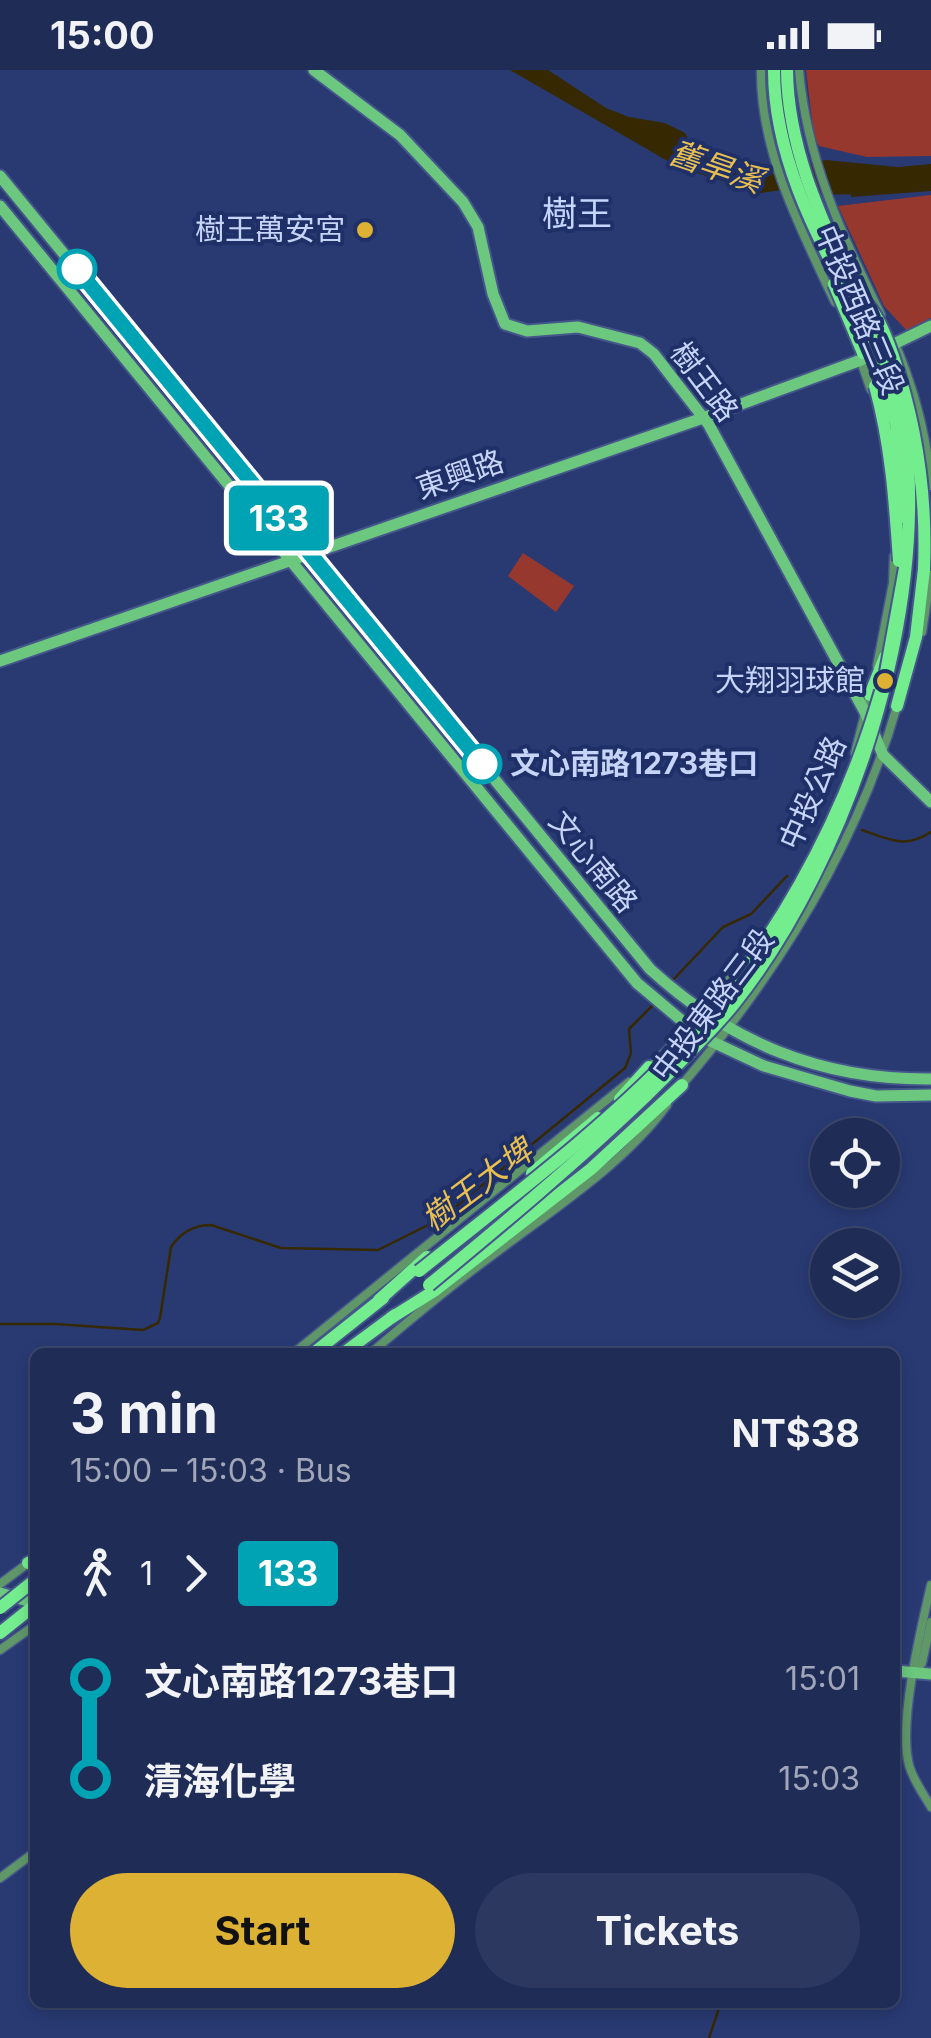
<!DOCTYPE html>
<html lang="en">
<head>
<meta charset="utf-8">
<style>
	body { margin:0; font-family:Inter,"Noto Sans TC",sans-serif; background:#2c3860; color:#f1f3f6; height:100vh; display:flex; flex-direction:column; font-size:38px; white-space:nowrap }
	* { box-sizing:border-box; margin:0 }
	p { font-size:32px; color:#a1a7b9 }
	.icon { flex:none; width:55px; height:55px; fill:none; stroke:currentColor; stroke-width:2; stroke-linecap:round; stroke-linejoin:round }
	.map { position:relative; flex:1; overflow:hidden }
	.side { position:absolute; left:30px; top:1278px; width:870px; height:660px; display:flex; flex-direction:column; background:#1f2c56; border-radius:15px; box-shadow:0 5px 15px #0003,0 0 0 2px #3c486c }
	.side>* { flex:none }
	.badge { padding:0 20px; border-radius:8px; font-size:35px; line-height:65px }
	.fabs { position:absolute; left:810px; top:1048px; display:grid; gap:20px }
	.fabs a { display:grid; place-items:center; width:90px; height:90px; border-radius:50%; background:#1f2c56; box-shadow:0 5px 15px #0003,0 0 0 2px #3c486c; font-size:50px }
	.map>.badge { position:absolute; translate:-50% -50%; box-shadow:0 0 0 5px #fff }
	.legs { display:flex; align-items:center; gap:15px; height:110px; padding:0 40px; font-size:32px }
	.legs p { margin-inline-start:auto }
	.head { display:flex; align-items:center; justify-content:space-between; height:170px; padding:0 40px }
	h1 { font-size:55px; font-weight:700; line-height:75px }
	.primary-button { display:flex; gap:20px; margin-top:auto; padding:20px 40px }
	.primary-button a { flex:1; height:115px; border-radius:60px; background:#ddb133; color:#111; font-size:40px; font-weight:700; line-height:115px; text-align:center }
	.primary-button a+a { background:#2c3860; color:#f1f3f6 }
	ul { padding:0 40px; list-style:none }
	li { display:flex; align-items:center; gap:35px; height:100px; font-size:38px }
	li i { display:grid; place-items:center; width:15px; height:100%; margin:0 12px; background:currentColor }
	li i::after { content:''; width:25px; height:25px; margin:-12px; border:8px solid; border-radius:50%; background:#1f2c56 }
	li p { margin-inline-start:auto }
	li:first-child i { background:linear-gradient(#0000 50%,currentColor 0) }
	li:last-child i { background:linear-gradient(currentColor 50%,#0000 0) }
	.status { display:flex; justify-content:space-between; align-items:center; height:70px; padding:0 50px; background:#1f2c56; direction:ltr }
	.status svg { height:28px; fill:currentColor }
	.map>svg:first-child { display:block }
</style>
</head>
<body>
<div class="status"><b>15:00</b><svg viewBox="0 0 49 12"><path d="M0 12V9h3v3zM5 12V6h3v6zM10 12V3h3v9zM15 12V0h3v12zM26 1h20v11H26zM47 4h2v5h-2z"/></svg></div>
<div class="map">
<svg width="931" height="1968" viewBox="0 0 931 1968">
	<rect width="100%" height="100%" fill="#293a73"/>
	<!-- green -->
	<g fill="#97382f">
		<path d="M806,0H931V86L867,87L819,76L814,67Z"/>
		<path d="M931,125V248L907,261L884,236L838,136Z"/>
		<path d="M523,483L574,516L556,542L508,506Z"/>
	</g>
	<!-- water -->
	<path fill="#362902" d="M510,0H548L606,38L629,47L665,53L685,63L694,80L707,87L757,103L826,90L898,97L931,94V121L851,127V123L857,122L859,114L848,111L760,123L678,97Z"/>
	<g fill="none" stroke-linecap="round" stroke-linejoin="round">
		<!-- stream -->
		<g stroke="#362902" stroke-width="2.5">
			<path d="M862,760C891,770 904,779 931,762"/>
			<path d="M672,911L723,857L751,844L787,806"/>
			<path d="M0,1254H55L143,1260L158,1253L160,1248L171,1177C181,1162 194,1155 211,1155L281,1178L378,1180L442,1148L625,998L631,983L629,959L655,933"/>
			<path d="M709,1968L721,1932"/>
		</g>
		<!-- river -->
		<path stroke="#362902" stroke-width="14" d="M812,118L876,117"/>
		<defs>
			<g id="street">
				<path d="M761,0C760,82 801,160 835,232"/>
				<path d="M799,0C807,92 842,164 881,245"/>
				<path d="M894,271C914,318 927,366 931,416"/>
				<path d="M859,286L871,320"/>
				<path d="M922,562L931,505"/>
				<path d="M877,596L893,513L894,486"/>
				<path d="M855,683L870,624"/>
				<path d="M649,998L689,958L733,905"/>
				<path d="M681,1016C777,904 856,779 897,636"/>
				<path d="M295,1282L629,1012"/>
				<path d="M372,1282C413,1247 454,1213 498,1181C554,1139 626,1092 667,1035"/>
				<path d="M0,1514L31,1491"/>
				<path d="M931,1515C921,1559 898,1652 909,1695C913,1710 923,1723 931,1737"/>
				<path d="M0,1580L35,1555"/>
				<path d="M915,1602L922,1593L931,1552"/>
				<path d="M0,1808L35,1782"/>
			</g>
			<g id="secondary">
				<path d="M314,0L400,65L463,132L478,157L493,224L505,254L527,261L578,257L640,273L654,284L709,355L865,642L883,685L931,732"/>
				<path d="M0,106L650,899C731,973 821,1010 931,1009"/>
				<path d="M0,136L637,913L700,966L764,996L850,1021L876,1026L931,1025"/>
				<path d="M0,591L703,348L861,290L931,256"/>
				<path d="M0,1523L35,1533"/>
				<path d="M895,1601L931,1604"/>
			</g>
			<g id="primary">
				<path d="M870,625L885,587"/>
				<path d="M897,636L916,567L924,499"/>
				<path d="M620,1029L649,997"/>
				<path d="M532,1103L598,1048"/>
				<path d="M379,1230L427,1187"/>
				<path d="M391,1248L434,1221L591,1099L682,1015"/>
				<path d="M315,1282L383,1228"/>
				<path d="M345,1282L395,1245"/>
				<path d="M28,1493L35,1490"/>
				<path d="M0,1563L35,1535"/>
			</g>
		</defs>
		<!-- street casing -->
		<use href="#street" stroke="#45568b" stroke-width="11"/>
		<!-- secondary casing -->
		<use href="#secondary" stroke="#45568b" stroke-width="15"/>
		<!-- primary casing -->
		<use href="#primary" stroke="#45568b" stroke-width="16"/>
		<!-- street -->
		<use href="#street" stroke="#5f9769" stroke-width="8"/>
		<!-- secondary -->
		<use href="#secondary" stroke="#6cc87e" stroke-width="11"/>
		<!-- primary -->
		<use href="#primary" stroke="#74ed8e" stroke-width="12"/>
		<defs>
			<g id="primary-bridge">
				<path d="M774,0C774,83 813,160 852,232"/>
				<path d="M834,214L863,283"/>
				<path d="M859,226C877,241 885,264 893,286C917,356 927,425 924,499"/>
				<path d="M866,269L896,353L906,448"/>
				<path d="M875,316C891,374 895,431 899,491"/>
				<path d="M886,602L905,498"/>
				<path d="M419,1201C506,1131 597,1064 675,983C771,884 843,753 881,621"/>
				<path d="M429,1215C503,1154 576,1093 645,1027C675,997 707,967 734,934C848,791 931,541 904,357C877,236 788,127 787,0"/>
				<path d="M0,1538L35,1510"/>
			</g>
		</defs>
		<!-- primary-bridge casing -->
		<use href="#primary-bridge" stroke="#45568b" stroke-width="16" stroke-linecap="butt"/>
		<!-- primary-bridge -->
		<use href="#primary-bridge" stroke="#74ed8e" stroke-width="12"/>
	</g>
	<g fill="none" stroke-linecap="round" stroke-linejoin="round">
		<defs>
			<path id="line-1" d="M77,199L482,694"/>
		</defs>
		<!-- line-1 casing -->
		<use href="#line-1" stroke="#fff" stroke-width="22"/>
		<!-- line-1 -->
		<use href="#line-1" stroke="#00a3b4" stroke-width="15"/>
	</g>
	<!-- markers -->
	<g fill="#ddb133" stroke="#1f2f67" stroke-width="4">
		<circle cx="365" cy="160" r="10"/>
		<circle cx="885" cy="611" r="10"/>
	</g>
	<g fill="#fff" stroke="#00a3b4" stroke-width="5">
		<circle cx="77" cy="199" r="18"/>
		<circle cx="482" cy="694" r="18"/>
	</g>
	<g text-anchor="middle" stroke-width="8" stroke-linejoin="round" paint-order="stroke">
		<!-- poi labels -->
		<g font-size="30" fill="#c6d4f7" stroke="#1f2f67" text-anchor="end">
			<text x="345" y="170">樹王萬安宮</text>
			<text x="865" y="621">大翔羽球館</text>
		</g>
		<!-- street labels -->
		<g font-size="30" fill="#c6d4f7" stroke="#1f2f67">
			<text transform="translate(859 240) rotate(67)" y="10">中投西路三段</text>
			<text transform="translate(704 312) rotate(53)" y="10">樹王路</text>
			<text transform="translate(460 405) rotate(-19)" y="10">東興路</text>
			<text transform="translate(813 723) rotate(-66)" y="10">中投公路</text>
			<text transform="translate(593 792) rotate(51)" y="10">文心南路</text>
			<text transform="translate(713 935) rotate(-53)" y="10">中投東路三段</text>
		</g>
		<!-- stop labels -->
		<g font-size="30" font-weight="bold" fill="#c6d4f7" stroke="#1f2f67" text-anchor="start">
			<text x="510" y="704">文心南路1273巷口</text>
		</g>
		<!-- water labels -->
		<g font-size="32" font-style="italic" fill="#e9c04f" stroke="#1f2f67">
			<text transform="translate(716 97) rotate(19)" y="11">舊旱溪</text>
			<text transform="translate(477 1115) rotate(-37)" y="11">樹王大埤</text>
		</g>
		<!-- quarter labels -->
		<g font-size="35" fill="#c5d5ff" stroke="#1f2f67">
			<text x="577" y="156">樹王</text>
		</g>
	</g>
</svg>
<div class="fabs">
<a><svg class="icon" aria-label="locate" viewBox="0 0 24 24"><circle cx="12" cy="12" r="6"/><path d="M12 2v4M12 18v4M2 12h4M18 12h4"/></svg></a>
<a><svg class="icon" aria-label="layers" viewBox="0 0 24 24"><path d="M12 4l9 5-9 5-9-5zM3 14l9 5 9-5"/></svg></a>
</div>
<b class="badge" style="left:279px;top:448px;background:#00a3b4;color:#fff">133</b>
<section class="side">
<div class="head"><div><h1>3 min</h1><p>15:00 – 15:03 · Bus</p></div><b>NT$38</b></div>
<div class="legs"><svg class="icon" aria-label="walk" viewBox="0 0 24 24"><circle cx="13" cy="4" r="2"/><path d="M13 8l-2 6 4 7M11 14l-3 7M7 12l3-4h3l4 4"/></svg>1<svg class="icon" aria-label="forward" viewBox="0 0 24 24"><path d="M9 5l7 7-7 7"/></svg><b class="badge" style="background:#00a3b4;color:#fff">133</b></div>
<ul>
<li><i style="color:#00a3b4"></i><b>文心南路1273巷口</b><p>15:01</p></li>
<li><i style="color:#00a3b4"></i><b>清海化學</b><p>15:03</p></li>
</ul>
<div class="primary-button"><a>Start</a><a>Tickets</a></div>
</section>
</div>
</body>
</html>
